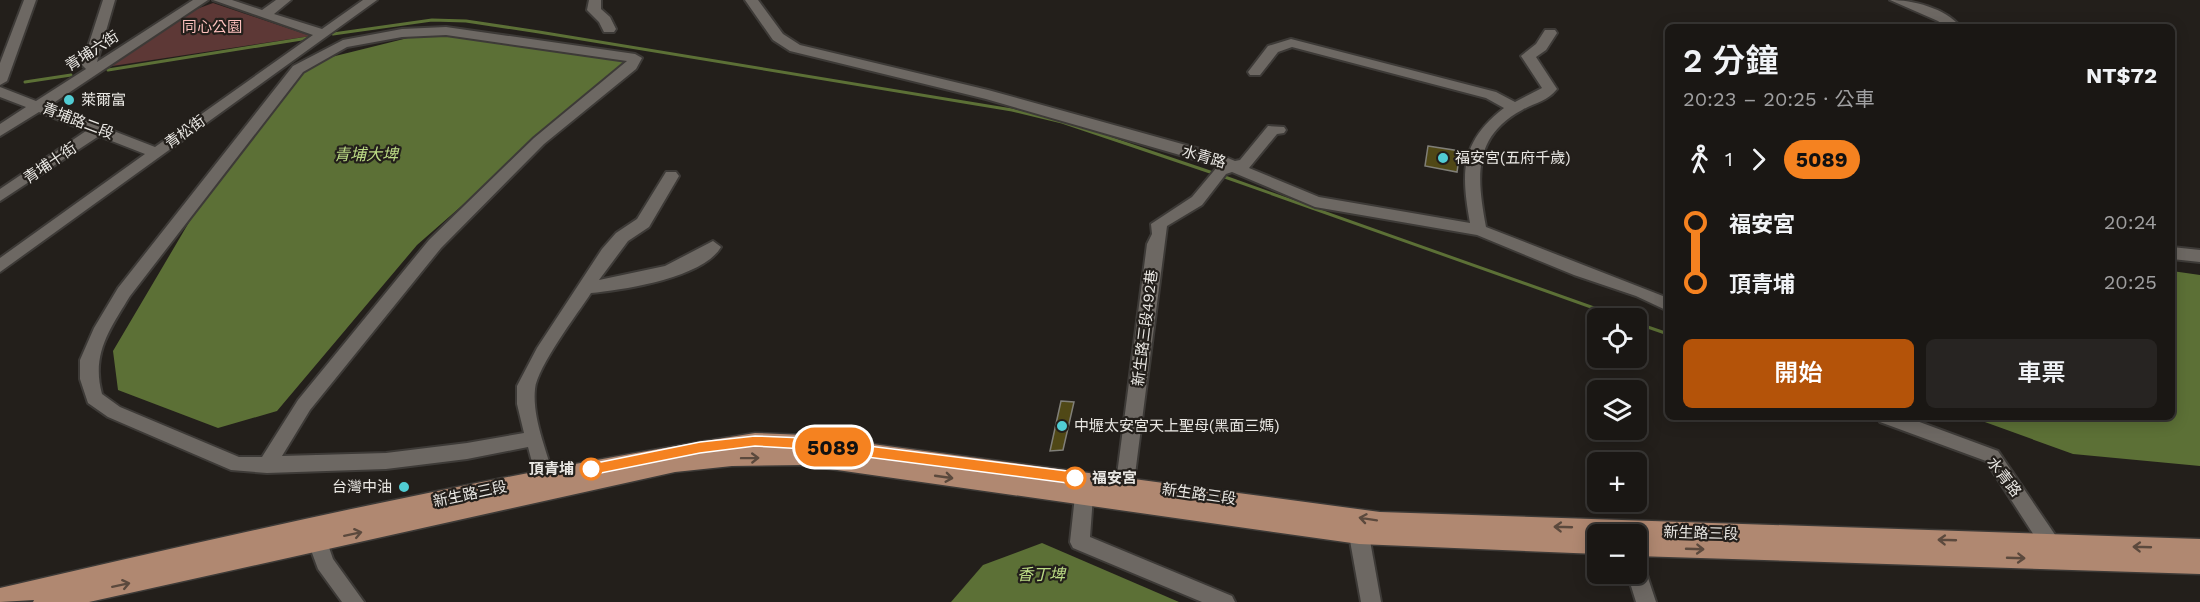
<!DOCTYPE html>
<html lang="zh-TW">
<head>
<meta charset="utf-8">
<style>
	body { margin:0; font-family:"Work Sans","Noto Sans TC",sans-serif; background:#272422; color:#f1f3f6; height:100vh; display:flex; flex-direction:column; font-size:22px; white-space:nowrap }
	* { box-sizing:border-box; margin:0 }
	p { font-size:20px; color:#9f9fa0 }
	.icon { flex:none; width:33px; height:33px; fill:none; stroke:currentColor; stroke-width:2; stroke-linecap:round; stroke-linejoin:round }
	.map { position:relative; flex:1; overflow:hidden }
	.sheet { position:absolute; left:1665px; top:24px; width:510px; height:396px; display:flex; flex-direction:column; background:#1a1714; border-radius:9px; box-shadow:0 3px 15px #0003,0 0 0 2px #383634 }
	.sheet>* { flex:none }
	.badge { padding:0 12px; border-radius:20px; font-size:21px; line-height:39px }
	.controls { position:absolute; left:1587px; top:308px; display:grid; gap:12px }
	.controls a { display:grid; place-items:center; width:60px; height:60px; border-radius:9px; background:#1a1714; box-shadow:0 3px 15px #0003,0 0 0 2px #383634; font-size:30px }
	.map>.badge { position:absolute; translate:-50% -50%; box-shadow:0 0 0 3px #fff }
	.legs { display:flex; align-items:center; gap:9px; height:66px; padding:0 18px; font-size:20px }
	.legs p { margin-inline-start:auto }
	.head { display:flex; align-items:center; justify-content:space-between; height:102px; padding:0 18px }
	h1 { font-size:33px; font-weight:600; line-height:45px }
	.primary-button { display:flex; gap:12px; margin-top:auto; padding:12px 18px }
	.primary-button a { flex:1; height:69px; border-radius:9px; background:#b45309; color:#fff; font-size:24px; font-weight:600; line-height:69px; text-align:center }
	.primary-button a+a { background:#272422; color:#f1f3f6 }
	ul { padding:0 18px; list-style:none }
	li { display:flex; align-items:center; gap:21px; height:60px; font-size:22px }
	li i { display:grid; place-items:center; width:9px; height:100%; margin:0 8px; background:currentColor }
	li i::after { content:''; width:15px; height:15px; margin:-8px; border:4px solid; border-radius:50%; background:#1a1714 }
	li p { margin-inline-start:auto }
	li:first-child i { background:linear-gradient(#0000 50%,currentColor 0) }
	li:last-child i { background:linear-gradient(currentColor 50%,#0000 0) }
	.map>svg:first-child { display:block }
</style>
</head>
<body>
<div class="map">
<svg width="2200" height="602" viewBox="0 0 2200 602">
	<rect width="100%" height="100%" fill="#231f1b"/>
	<!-- green -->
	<path fill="#5d3836" d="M213,3L311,36L106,67L194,10Z"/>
	<!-- water -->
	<g fill="#5c7036">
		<path d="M432,32L627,61L417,245L277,411L218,428L118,390L113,351L201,202L307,63Z"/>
		<path d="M2172,271L2200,275V466L2073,454L1971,417H2172Z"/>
		<path d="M1042,543L1179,602H951L983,565Z"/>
	</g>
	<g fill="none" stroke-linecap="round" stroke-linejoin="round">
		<!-- stream -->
		<g stroke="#5c7036" stroke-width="3">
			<path d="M333,34L432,20L466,21L539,32L1012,110L1062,122L1216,174"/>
			<path d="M108,70L308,38"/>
			<path d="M25,82L71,75"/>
			<path d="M1222,176L1622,318"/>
			<path d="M1636,323L1668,334"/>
		</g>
	</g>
	<!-- building -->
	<g fill="#504816" stroke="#807f78" stroke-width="1.5">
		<path d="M1428,146L1460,151L1457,172L1425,166Z"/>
		<path d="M1061,401L1074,402L1063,450L1050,451Z"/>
	</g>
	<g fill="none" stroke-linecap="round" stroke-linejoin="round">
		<defs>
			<g id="minor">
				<path d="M24,0H36L7,81L0,85V63Z"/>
				<path d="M103,0H115L97,62L193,0H208L49,106L155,147L313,35L213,0H232L262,10L276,0H291L274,14L322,29L363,0H377L0,272V258L145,154L99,136L0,201V189L86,131L39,112L0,136V124L26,107L0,97V87L36,101L86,69L82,65Z"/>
				<path d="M589,0H601V9L610,17L616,29L614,32H604L599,22L587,10Z"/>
				<path d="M745,0H758L783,34L800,45L988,90L1218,154L1235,161L1240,160L1268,126L1284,127L1286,130L1284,133L1277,134L1249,168L1319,197L1470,223C1461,172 1460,142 1504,108L1486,98L1292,47L1278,52L1260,75H1250L1248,72L1268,46L1291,39L1496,92L1515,102L1542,88L1521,56L1536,44L1545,30H1555L1557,33L1546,50L1536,57L1557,89C1548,101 1534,103 1522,110C1472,137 1477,178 1486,227L1668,298V311L1636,296L1574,275L1477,235L1315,207L1232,172L1226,174L1202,205L1167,226L1132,498L1130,504L1123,506L1116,504L1114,498L1147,244L1152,234L1151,224L1192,197L1218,166L986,99L790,51L773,40Z"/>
				<path d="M1890,0C1913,0 1945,8 1961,27H1946L1938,21Z"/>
				<path d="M446,27L635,54L642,58L636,69L544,144L441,248L310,410L282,456L386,453L467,443L524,433L517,404V386L537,348L602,249L616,233L637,219L666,172H676L679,176L649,227L628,241L599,280L665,266L713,241L721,247C703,278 623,290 591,293C578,313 537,367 535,389C532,418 547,451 554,479L552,485L545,487L538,485L528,447L467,459L386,469L267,473L231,470L108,417L88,403L80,379V360L94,328L118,288L293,66L343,40L402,29ZM446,35L627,61L534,138L429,240L298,400L262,457H239L120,407L102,394C91,354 110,329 130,296L303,72L347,47L402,37Z"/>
				<path d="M2172,247L2200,250V262L2172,259Z"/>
				<path d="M1877,417H1906L1998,451L2062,545L2065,551L2062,557L2055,560L2048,557L1986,461L1880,422Z"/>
				<path d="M1084,488L1091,490L1093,496L1090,537L1232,596L1235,602H1202L1073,548L1070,542L1075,496L1077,490Z"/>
				<path d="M1359,527L1366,529L1369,535L1381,602H1361L1349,535L1352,529Z"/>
				<path d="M318,533L325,536L333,559L364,602H342L318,569L308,542L311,536Z"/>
				<path d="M1636,560L1643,563L1656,602H1636L1627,573H1636Z"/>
			</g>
			<path id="major" d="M755,433L805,435L1380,512L2200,539V574L1636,556V534H1598V554L1359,544L802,465L732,466L675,472L89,602H33L34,600L0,602V588C250,530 501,473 755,433Z"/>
		</defs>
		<!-- minor casing -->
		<use href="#minor" stroke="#3d3a37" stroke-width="4"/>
		<!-- major casing -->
		<use href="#major" stroke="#3d3a37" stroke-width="3"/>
		<!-- minor -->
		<use href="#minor" fill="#6d6863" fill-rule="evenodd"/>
		<!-- major -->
		<use href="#major" fill="#b08871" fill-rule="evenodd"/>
	</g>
	<!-- one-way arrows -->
	<defs><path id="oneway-shaft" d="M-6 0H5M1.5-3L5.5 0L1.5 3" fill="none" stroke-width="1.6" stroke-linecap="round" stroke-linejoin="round" transform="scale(1.5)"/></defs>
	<g stroke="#5b493d">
		<use href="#oneway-shaft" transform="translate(750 458) rotate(-1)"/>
		<use href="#oneway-shaft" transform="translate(944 477) rotate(8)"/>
		<use href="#oneway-shaft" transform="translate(1368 519) rotate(-171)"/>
		<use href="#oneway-shaft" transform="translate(1563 527) rotate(-178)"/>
		<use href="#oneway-shaft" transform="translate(353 534) rotate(-12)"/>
		<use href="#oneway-shaft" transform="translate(1947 540) rotate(-178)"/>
		<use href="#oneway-shaft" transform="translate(2142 547) rotate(-178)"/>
		<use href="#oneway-shaft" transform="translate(1695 549) rotate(2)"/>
		<use href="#oneway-shaft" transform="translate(2016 558) rotate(2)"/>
		<use href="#oneway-shaft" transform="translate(121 585) rotate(-12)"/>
	</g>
	<!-- line-1 -->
	<path fill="#f58220" stroke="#fff" stroke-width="1.5" d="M755,436L805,438L1075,472L1082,478L1075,484L805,449L755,446L700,453L591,475L584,469L591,464L700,442Z"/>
	<!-- markers -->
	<g fill="#51ccd3" stroke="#231f1b" stroke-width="2">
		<circle cx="69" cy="100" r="6"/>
		<circle cx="1443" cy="158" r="6"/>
		<circle cx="1062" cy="426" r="6"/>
		<circle cx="404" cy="487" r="6"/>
	</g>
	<g fill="#fff" stroke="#f58220" stroke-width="3">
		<circle cx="591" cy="469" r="10"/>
		<circle cx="1075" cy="478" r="10"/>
	</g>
	<g text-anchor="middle" stroke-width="4.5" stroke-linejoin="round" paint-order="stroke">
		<!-- park labels -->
		<g font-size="15" fill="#fdc1bd" stroke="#231f1b">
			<text x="212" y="32">同心公園</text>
		</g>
		<!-- street labels -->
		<g font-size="15" fill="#e9e7e3" stroke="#231f1b">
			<text transform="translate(92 51) rotate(-33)" y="5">青埔六街</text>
			<text transform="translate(78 121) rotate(21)" y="5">青埔路二段</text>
			<text transform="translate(185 132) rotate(-35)" y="5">青松街</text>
			<text transform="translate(1204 157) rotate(16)" y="5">水青路</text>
			<text transform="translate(50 163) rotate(-34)" y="5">青埔十街</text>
			<text transform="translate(1145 328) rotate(-83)" y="5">新生路三段492巷</text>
			<text transform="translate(2004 477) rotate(52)" y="5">水青路</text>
			<text transform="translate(470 494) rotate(-12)" y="5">新生路三段</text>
			<text transform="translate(1199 494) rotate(8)" y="5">新生路三段</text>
			<text transform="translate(1701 533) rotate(2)" y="5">新生路三段</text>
		</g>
		<!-- poi labels -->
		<g font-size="15" fill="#e9e7e3" stroke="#231f1b" text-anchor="start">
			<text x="81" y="105">萊爾富</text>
			<text x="1455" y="163">福安宮(五府千歲)</text>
			<text x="1074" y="431">中壢太安宮天上聖母(黑面三媽)</text>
			<text x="392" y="492" text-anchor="end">台灣中油</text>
		</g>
		<!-- stop labels -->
		<g font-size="15" font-weight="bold" fill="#e9e7e3" stroke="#231f1b" text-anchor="end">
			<text x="574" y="474">頂青埔</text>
			<text x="1092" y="483" text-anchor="start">福安宮</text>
		</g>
		<!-- water labels -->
		<g font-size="16" font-style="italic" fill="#bcdb85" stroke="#231f1b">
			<text x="366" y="160">青埔大埤</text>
			<text x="1041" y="580">香丁埤</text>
		</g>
	</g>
</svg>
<div class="controls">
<a><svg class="icon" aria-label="locate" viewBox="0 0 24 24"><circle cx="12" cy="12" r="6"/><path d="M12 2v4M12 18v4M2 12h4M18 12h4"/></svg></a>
<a><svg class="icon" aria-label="layers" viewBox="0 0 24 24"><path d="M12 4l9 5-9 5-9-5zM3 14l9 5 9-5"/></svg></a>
<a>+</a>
<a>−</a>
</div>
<b class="badge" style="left:833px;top:447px;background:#f58220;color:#111">5089</b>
<section class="sheet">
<div class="head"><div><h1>2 分鐘</h1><p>20:23 – 20:25 · 公車</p></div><b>NT$72</b></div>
<div class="legs"><svg class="icon" aria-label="walk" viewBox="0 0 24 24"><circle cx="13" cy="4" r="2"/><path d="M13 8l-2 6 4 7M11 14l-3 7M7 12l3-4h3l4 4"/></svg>1<svg class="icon" aria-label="forward" viewBox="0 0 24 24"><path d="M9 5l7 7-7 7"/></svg><b class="badge" style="background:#f58220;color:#111">5089</b></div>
<ul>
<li><i style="color:#f58220"></i><b>福安宮</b><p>20:24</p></li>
<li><i style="color:#f58220"></i><b>頂青埔</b><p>20:25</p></li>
</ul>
<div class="primary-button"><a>開始</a><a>車票</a></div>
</section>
</div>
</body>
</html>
